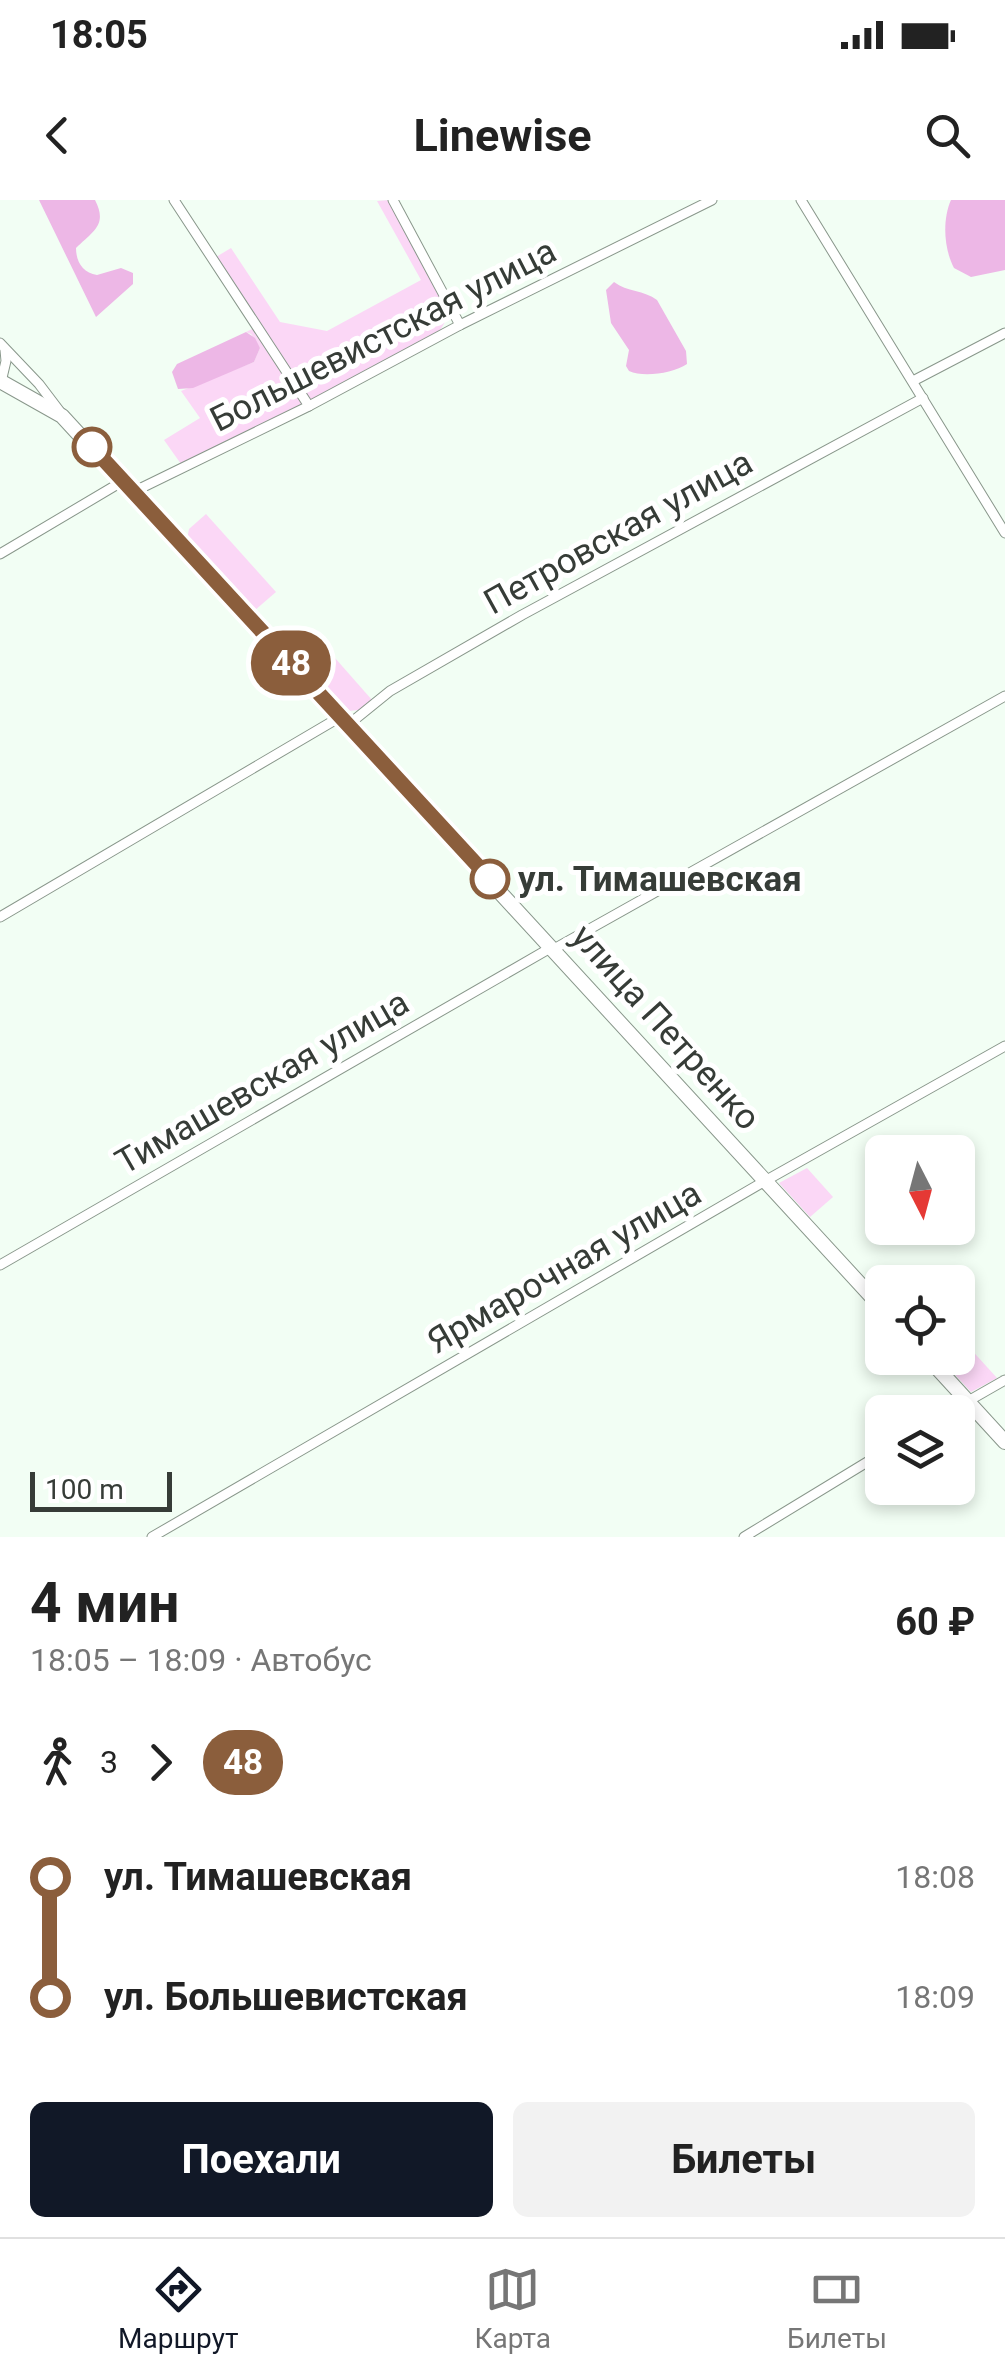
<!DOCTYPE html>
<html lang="ru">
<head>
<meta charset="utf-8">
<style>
	body { margin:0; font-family:Roboto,sans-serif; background:#f2f2f2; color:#222; height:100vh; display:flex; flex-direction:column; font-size:38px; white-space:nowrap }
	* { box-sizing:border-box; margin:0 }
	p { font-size:32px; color:#767676 }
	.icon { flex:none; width:55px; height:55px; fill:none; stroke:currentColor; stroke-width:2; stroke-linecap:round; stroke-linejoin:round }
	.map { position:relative; height:1337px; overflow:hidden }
	.panel { display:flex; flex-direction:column; background:#fff; flex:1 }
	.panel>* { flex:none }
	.badge { padding:0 20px; border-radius:32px; font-size:35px; line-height:65px }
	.needle { width:65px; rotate:174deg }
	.fabs { position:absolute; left:865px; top:935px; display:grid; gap:20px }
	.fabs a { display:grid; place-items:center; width:110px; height:110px; border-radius:15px; background:#fff; box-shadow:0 5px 15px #0003; font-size:50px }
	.scale { position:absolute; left:30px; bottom:25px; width:142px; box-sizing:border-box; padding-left:10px; border:5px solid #363c37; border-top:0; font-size:28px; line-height:35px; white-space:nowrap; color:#363c37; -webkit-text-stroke:8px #fff; paint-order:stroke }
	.map>.badge { position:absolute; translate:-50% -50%; box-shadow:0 0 0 5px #fff }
	.legs { display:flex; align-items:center; gap:15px; height:110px; padding:0 30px; font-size:32px }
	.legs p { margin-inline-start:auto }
	.overview { display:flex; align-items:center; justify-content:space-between; height:170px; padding:0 30px }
	h1 { font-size:55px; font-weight:700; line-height:75px }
	.action { display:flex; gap:20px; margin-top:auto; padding:20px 30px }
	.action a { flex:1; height:115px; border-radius:15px; background:#111827; color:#fff; font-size:40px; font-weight:700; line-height:115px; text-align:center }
	.action a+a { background:#f2f2f2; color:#222 }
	ul { padding:0 30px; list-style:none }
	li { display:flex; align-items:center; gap:35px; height:120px; font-size:38px }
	li i { display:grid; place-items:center; width:15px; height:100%; margin:0 12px; background:currentColor }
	li i::after { content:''; width:25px; height:25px; margin:-12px; border:8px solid; border-radius:50%; background:#fff }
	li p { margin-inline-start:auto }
	li:first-child i { background:linear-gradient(#0000 50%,currentColor 0) }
	li:last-child i { background:linear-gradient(currentColor 50%,#0000 0) }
	.status { display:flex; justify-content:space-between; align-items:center; height:70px; padding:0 50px; background:#fff; direction:ltr }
	.status svg { height:28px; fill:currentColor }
	header { display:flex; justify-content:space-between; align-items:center; height:130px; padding:0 30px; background:#fff; font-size:45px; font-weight:700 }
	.menu { display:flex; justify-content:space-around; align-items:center; height:140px; border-top:2px solid #e0e0e0; background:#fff; font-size:28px; color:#767676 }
	.menu a { display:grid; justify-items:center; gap:5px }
	.menu .current { color:#111827 }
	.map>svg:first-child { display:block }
</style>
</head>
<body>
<div class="status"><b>18:05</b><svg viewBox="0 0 49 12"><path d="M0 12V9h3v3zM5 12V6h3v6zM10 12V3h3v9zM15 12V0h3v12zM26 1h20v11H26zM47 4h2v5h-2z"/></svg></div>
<header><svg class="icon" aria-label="back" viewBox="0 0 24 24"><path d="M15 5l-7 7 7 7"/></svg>Linewise<svg class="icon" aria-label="search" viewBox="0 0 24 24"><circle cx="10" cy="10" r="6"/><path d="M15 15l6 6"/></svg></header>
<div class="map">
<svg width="1005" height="1337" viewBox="0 0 1005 1337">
	<rect width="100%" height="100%" fill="#f2fef4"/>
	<!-- green -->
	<g fill="#fbd7f6">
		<path d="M389,0L446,107L448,117L439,132L311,201L216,57L231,48L280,122L327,131L421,80L377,1Z"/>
		<path d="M254,128L304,204L181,264L164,240L200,218L181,191L254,162L260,148L251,134L246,132Z"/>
		<path d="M206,314L276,392L254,411L187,340L189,329Z"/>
		<path d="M313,433L372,500L359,510L349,511L292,451Z"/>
		<path d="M807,968L833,997L810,1017L779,983Z"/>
		<path d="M967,1145L997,1178L971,1192L945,1164L958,1158V1153Z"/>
	</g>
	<!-- forest -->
	<g fill="#edb7e6">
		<path d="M39,0H95C108,25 93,31 76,48C76,62 83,73 97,75L121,68L133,73V84L96,117Z"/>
		<path d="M951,0H1005V70L971,77L954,68C944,49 942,20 951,0Z"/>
		<path d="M614,82C627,92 644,90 657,100L686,151L687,164C673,173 644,178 629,171L626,166L629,150L611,123L606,90Z"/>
		<path d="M246,132L255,138L260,148L254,162L193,188L178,189L172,172L177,164Z"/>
	</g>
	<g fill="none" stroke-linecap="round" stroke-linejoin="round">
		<defs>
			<g id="minor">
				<path d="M174,0L309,206"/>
				<path d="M393,0L460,125"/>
				<path d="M801,0L1005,333"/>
				<path d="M0,143L39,184L61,213"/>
				<path d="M913,181L1005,133"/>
				<path d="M1,182L6,161L5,150"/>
				<path d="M133,292L309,206L460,125L712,0"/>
				<path d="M0,354L123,281"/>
				<path d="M348,525L390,491L522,415L923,198"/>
				<path d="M0,717L340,517"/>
				<path d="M554,749L1005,496"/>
				<path d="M0,1065L552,747"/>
				<path d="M949,1212L1005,1180"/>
				<path d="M152,1337L765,981L1005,846"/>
				<path d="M744,1337L882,1253"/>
			</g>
			<g id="primary">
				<path d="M0,181L62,216L882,1108"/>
				<path d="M928,1158L1005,1242"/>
			</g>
		</defs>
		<!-- minor casing -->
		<use href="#minor" stroke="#89978b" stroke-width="11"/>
		<!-- primary casing -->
		<use href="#primary" stroke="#89978b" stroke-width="16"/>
		<!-- minor -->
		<use href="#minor" stroke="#fff" stroke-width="9"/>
		<!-- primary -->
		<use href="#primary" stroke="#fff" stroke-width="14"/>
	</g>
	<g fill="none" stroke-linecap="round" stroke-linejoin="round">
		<defs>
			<path id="line-1" d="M92,247L490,679"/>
		</defs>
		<!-- line-1 casing -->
		<use href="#line-1" stroke="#fff" stroke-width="22"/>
		<!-- line-1 -->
		<use href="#line-1" stroke="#8b5e3c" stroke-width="15"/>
	</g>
	<!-- markers -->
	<g fill="#fff" stroke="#8b5e3c" stroke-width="5">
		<circle cx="92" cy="247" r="18"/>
		<circle cx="490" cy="679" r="18"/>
	</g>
	<g text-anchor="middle" stroke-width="10" stroke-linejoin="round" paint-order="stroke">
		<!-- street labels -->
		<g font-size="35" fill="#363c37" stroke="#fff">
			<text transform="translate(383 135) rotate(-27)" y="12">Большевистская улица</text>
			<text transform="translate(618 332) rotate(-29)" y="12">Петровская улица</text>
			<text transform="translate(666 827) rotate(48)" y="12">улица Петренко</text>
			<text transform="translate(262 882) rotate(-30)" y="12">Тимашевская улица</text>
			<text transform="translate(564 1067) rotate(-30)" y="12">Ярмарочная улица</text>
		</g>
		<!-- stop labels -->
		<g font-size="35" font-weight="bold" fill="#363c37" stroke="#fff" text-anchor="start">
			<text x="518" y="691">ул. Тимашевская</text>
		</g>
	</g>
</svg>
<div class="fabs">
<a><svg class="needle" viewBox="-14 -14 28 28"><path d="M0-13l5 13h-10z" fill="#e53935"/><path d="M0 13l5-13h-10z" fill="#767676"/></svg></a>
<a><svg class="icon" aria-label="locate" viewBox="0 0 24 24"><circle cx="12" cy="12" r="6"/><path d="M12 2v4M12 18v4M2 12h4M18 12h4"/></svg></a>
<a><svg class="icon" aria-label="layers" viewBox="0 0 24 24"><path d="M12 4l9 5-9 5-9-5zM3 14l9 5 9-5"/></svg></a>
</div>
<div class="scale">100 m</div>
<b class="badge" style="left:291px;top:463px;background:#8b5e3c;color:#fff">48</b>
</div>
<section class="panel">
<div class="overview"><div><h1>4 мин</h1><p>18:05 – 18:09 · Автобус</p></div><b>60 ₽</b></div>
<div class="legs"><svg class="icon" aria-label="walk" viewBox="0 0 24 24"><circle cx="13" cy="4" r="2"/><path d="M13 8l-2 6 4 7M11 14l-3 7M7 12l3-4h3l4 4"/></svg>3<svg class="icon" aria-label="forward" viewBox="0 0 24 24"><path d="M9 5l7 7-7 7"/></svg><b class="badge" style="background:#8b5e3c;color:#fff">48</b></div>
<ul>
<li><i style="color:#8b5e3c"></i><b>ул. Тимашевская</b><p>18:08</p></li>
<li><i style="color:#8b5e3c"></i><b>ул. Большевистская</b><p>18:09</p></li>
</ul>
<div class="action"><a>Поехали</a><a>Билеты</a></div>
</section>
<nav class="menu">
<a class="current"><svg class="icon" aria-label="directions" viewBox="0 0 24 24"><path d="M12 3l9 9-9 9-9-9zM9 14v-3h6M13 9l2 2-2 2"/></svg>Маршрут</a>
<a><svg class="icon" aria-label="map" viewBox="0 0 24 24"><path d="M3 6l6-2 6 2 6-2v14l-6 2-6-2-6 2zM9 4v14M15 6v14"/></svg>Карта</a>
<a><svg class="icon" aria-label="tickets" viewBox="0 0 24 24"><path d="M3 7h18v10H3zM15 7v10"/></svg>Билеты</a>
</nav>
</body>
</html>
